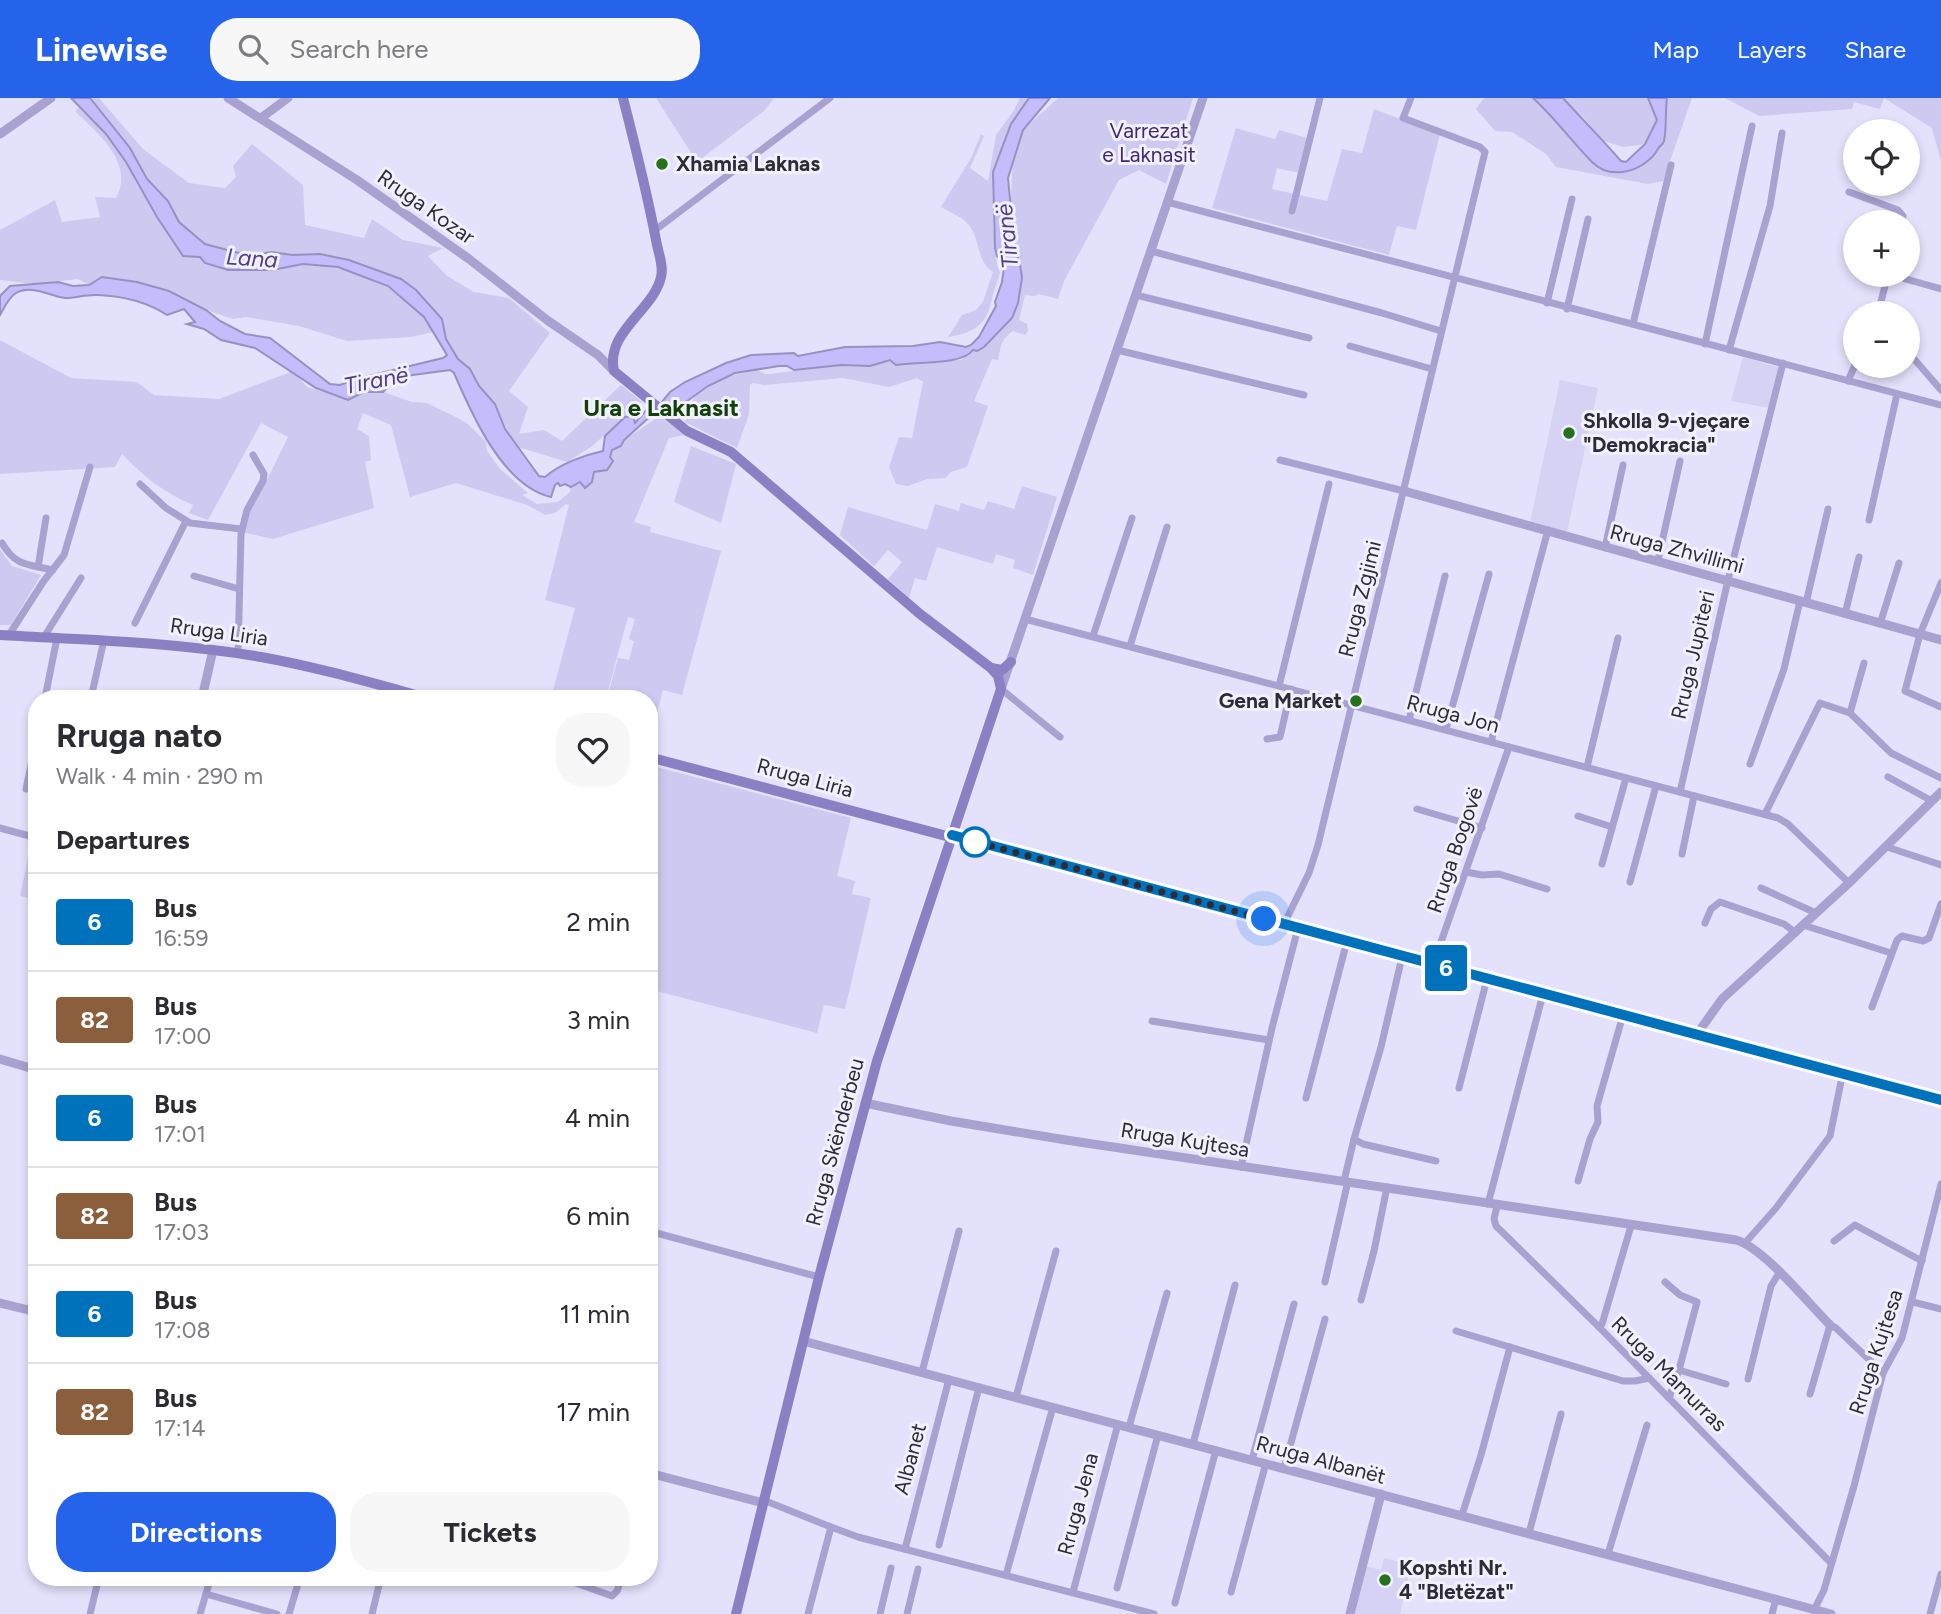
<!DOCTYPE html>
<html lang="en">
<head>
<meta charset="utf-8">
<style>
	body { margin:0; font-family:Figtree,sans-serif; background:#f7f7f7; color:#2b2b33; height:100vh; display:flex; flex-direction:column; font-size:26px; white-space:nowrap }
	* { box-sizing:border-box; margin:0 }
	p { font-size:23px; color:#7c7c81 }
	.icon { flex:none; width:38px; height:38px; fill:none; stroke:currentColor; stroke-width:2; stroke-linecap:round; stroke-linejoin:round }
	.map { position:relative; flex:1; overflow:hidden }
	.side { position:absolute; left:28px; top:592px; width:630px; height:896px; display:flex; flex-direction:column; background:#fff; border-radius:28px; box-shadow:0 4px 10px #0003 }
	.side>* { flex:none }
	.badge { padding:0 14px; border-radius:5px; font-size:24px; line-height:46px }
	.buttons { position:absolute; left:1843px; top:21px; display:grid; gap:14px }
	.buttons a { display:grid; place-items:center; width:77px; height:77px; border-radius:50%; background:#fff; box-shadow:0 4px 10px #0003; font-size:35px }
	.you { position:absolute; width:35px; height:35px; margin:-18px; border:5px solid #fff; border-radius:50%; background:#1a73e8; box-shadow:0 0 0 10px #1a73e833 }
	.map>.badge { position:absolute; translate:-50% -50%; box-shadow:0 0 0 4px #fff }
	h2 { padding:0 28px; font-size:26px; line-height:63px }
	.round { display:grid; place-items:center; flex:none; width:74px; height:74px; border-radius:28px; background:#f7f7f7 }
	.headline { display:flex; align-items:center; justify-content:space-between; height:119px; padding:0 28px }
	h1 { font-size:33px; font-weight:700; line-height:52px }
	.button { display:flex; gap:14px; margin-top:auto; padding:14px 28px }
	.button a { flex:1; height:80px; border-radius:28px; background:#2563eb; color:#fff; font-size:28px; font-weight:700; line-height:80px; text-align:center }
	.button a+a { background:#f7f7f7; color:#2b2b33 }
	ul { padding:0; list-style:none }
	li { display:flex; align-items:center; gap:21px; height:98px; padding:0 28px; border-top:2px solid #e1e1e2 }
	li div { flex:1 }
	li b { display:block; font-size:26px }
	li em { font-style:normal }
	li .badge { min-width:77px; font-weight:700; text-align:center }
	header { display:flex; align-items:center; gap:42px; box-sizing:border-box; height:98px; padding:0 35px; background:#2563eb; color:#fff }
	header strong { font-size:33px }
	nav { display:flex; gap:38px; margin-inline-start:auto; font-size:24px }
	.search { width:490px; height:63px; background:#f7f7f7; display:flex; align-items:center; gap:18px; box-sizing:border-box; padding:0 24px; border-radius:28px; color:#7c7c81; font-size:26px }
	.map>svg:first-child { display:block }
</style>
</head>
<body>
<header>
<strong>Linewise</strong>
<div class="search"><svg class="icon" aria-label="search" viewBox="0 0 24 24"><circle cx="10" cy="10" r="6"/><path d="M15 15l6 6"/></svg>Search here</div>
<nav><a>Map</a><a>Layers</a><a>Share</a></nav>
</header>
<div class="map">
<svg width="1941" height="1516" viewBox="0 0 1941 1516">
	<rect width="100%" height="100%" fill="#e4e1fc"/>
	<!-- built -->
	<g fill="#d6d2f3">
		<path d="M1743,259L1780,270L1769,310L1731,303Z"/>
		<path d="M1560,282L1598,290L1567,434L1530,425Z"/>
		<path d="M1384,1460L1411,1467L1400,1516H1353L1366,1468L1381,1472Z"/>
	</g>
	<!-- green -->
	<g fill="#cec9f0">
		<path d="M90,0H99L143,51L189,85L225,90L236,79L233,68L252,46L303,87L305,127L364,140L372,121L403,142L443,150L428,158L447,178L474,194L509,200L550,235L509,293L528,309L519,336L544,332L562,343L621,287L642,304L591,349L567,364L518,349L505,331L495,306L479,288L470,271L458,261L446,241L441,221L416,192L401,181L349,162L320,156L293,157L271,154L250,158L205,146L179,124L168,103L147,81L130,50Z"/>
		<path d="M656,0H774L764,13L697,64Z"/>
		<path d="M1020,0H1029L1011,26L993,74V127L997,167L1000,174C999,181 995,188 993,196C988,225 978,234 948,239L962,217L976,212L983,204L993,174C975,163 981,137 966,124C960,118 949,114 941,109L971,60L981,36L984,38L970,70L988,83L996,37L1013,14Z"/>
		<path d="M1058,0H1193L1166,86L1139,72L1119,82L1064,183L1058,201L1039,196L1034,198L1025,197L1019,222L1027,226L1028,233L1025,237L1013,233C1001,241 1001,248 998,262L992,261L974,303L988,308L967,369L951,374L945,380L927,381L908,388L896,386L889,369L899,339L912,340L923,284L917,280L889,289L843,280L764,287L753,285L750,287L749,316L737,350L685,324C688,317 689,309 693,302C705,282 737,276 758,272L765,276H769L841,267L870,268L890,262L896,267L915,264L929,266L945,261L961,262L973,252L984,249L1012,220L1020,198L1022,180L1020,167L1009,135L1013,59L1023,32Z"/>
		<path d="M1484,0H1533C1550,16 1566,33 1581,50C1586,56 1590,63 1596,66C1630,84 1660,62 1666,27C1668,18 1666,9 1667,0H1692L1663,83L1648,86L1556,69L1546,56L1512,34L1495,33L1476,11Z"/>
		<path d="M1563,0H1648L1658,22L1647,43L1641,47L1623,49L1601,42L1584,20Z"/>
		<path d="M1725,0H1941V63L1932,30L1884,0L1880,11L1854,4L1852,11L1759,18Z"/>
		<path d="M79,10L106,36L126,64L137,86L190,159C217,160 243,169 270,171C282,172 294,166 307,167C356,168 407,191 434,234L411,239L347,243L299,228L246,219L233,221L206,212L169,193L137,184L102,179L89,187L78,181L34,186L0,182V132L55,102L62,124L100,119L95,99L116,100C135,65 98,36 75,13Z"/>
		<path d="M1374,11L1440,36L1416,132L1397,128L1389,157L1212,110L1236,30L1275,41L1279,32L1307,40L1299,75L1277,70L1272,91L1327,103L1342,51L1362,55Z"/>
		<path d="M0,242L71,280L137,284L154,297L219,301L293,273L307,289L348,302L364,294H383L412,304L427,305L460,321L468,326L486,344L487,353L500,371L528,395L522,397L537,406L558,404L570,394L571,387L580,384L582,389L585,390L592,384C595,367 609,367 612,352L621,348L624,342L660,318L684,337L669,340L634,424L651,429L650,434L721,453L682,597L663,592L649,645V600H607L618,560L629,562L634,543L629,541L635,521L628,519L606,600H551L575,510L545,502L569,407L566,406L555,415L545,417L527,407L456,385L410,399L391,327L363,315L357,331L369,338L371,362L365,364L374,410L273,441L242,434L257,395L268,380L288,339L261,325L208,422L189,415L193,407C164,395 143,378 122,356L115,369L0,376Z"/>
		<path d="M691,348L736,366L721,425L674,404Z"/>
		<path d="M1022,388L1057,399L1033,477L1013,470L1015,462L996,456L993,466L937,449L926,483L915,480L909,500L888,481L902,464L888,452L874,468L840,437L848,409L927,432L935,406L959,413L961,405L984,412L988,403L1014,411Z"/>
		<path d="M0,451L12,468L41,477L11,527H0Z"/>
		<path d="M653,668L851,720L837,778L855,783L852,796L871,800L845,911L824,907L817,935L649,891V681Z"/>
		<path d="M32,742L37,743V802L20,798Z"/>
	</g>
	<!-- water -->
	<g fill="#c5bcfb" stroke="#9791c0" stroke-width="2">
		<path d="M71,0H90L130,50L147,81L168,103L179,124L205,146L250,158L271,154L293,157L320,156L349,162L401,181L416,192L442,221L446,241L458,261L470,271L479,288L495,306L505,331L539,378L545,379C560,366 584,357 603,353L605,338L625,319L633,318L635,325L649,309L655,314L624,342L621,348L612,352L610,359L613,363L607,372L594,374L592,384L585,390L580,384L571,389L565,386L560,388L558,385L555,387L551,399C503,388 472,317 454,275L450,272L398,279L383,294H364L348,302L316,290L255,250L221,242L204,231L187,226L195,224L184,211L167,217C147,204 122,198 98,197C87,196 76,200 65,200C49,198 32,186 16,195C9,199 4,210 0,217V198L10,188L58,184L73,188L89,187L102,179L137,184L169,193L206,212L220,223L245,236L270,240L330,286L340,287L356,281L443,260L447,257L424,219L388,188L338,169L303,166L272,172H228L205,165L200,159L183,158L157,119L126,64L106,36Z"/>
		<path d="M1029,0H1050L1023,32L1008,80L1011,111L1009,135L1020,166L1022,180L1018,205L1012,220L984,249L977,253L973,252C961,268 916,263 896,267L890,262L870,268L841,267L794,272L787,268H779L735,275L708,288L683,306L670,312L661,305L670,294L685,284L726,265L751,257L794,255L798,258L845,249L913,248L940,244L966,249L971,247L979,239L996,208L995,204L1002,184L1005,163L997,158L995,150L993,74L1011,26Z"/>
		<path d="M1533,0H1563C1582,21 1602,41 1621,63L1626,64L1645,46L1657,22L1648,0H1667C1665,14 1667,29 1664,43C1663,47 1660,47 1658,51C1646,72 1612,84 1592,64C1572,44 1555,20 1533,0Z"/>
	</g>
	<g fill="none" stroke-linecap="round" stroke-linejoin="round">
		<!-- minor -->
		<g stroke="#a9a2d1" stroke-width="7">
			<path d="M1849,94L1898,112L1903,118L1901,124"/>
			<path d="M1167,104L1941,307"/>
			<path d="M1292,113L1320,0"/>
			<path d="M654,133L830,0"/>
			<path d="M1151,153L1382,215L1441,233"/>
			<path d="M1884,179L1895,178L1941,191"/>
			<path d="M1136,197L1309,240"/>
			<path d="M1547,205L1572,101"/>
			<path d="M1567,211L1588,121"/>
			<path d="M1878,215L1885,188L1884,177"/>
			<path d="M1633,226L1671,67"/>
			<path d="M1705,246L1752,28"/>
			<path d="M1350,248L1432,271"/>
			<path d="M1117,252L1304,297"/>
			<path d="M1729,252L1770,108L1782,35"/>
			<path d="M1908,254L1941,292"/>
			<path d="M1848,283L1855,267"/>
			<path d="M1280,362L1404,393"/>
			<path d="M140,386L166,410L190,425L241,431"/>
			<path d="M1869,422L1897,296"/>
			<path d="M2,445C16,469 28,466 53,472"/>
			<path d="M1605,450L1623,367"/>
			<path d="M1658,462L1680,363"/>
			<path d="M38,469L46,420"/>
			<path d="M194,478L239,491"/>
			<path d="M1941,485L1920,536L1905,593L1941,609"/>
			<path d="M1806,505L1828,411"/>
			<path d="M1845,516L1859,459"/>
			<path d="M1025,521L1778,720L1788,726L1849,785"/>
			<path d="M135,525L186,423"/>
			<path d="M1880,526L1899,465"/>
			<path d="M9,537L43,484L64,457L90,369"/>
			<path d="M1093,538L1132,420"/>
			<path d="M44,539L81,480"/>
			<path d="M1130,548L1167,429"/>
			<path d="M238,556L241,436L247,412L263,383L264,376L253,357"/>
			<path d="M1279,588L1329,386"/>
			<path d="M1001,591L1060,639"/>
			<path d="M45,600L57,540"/>
			<path d="M91,600L104,542"/>
			<path d="M1850,615L1864,565"/>
			<path d="M1409,622L1445,478"/>
			<path d="M1446,631L1489,476"/>
			<path d="M1267,641L1280,639L1291,591"/>
			<path d="M1491,644L1548,432"/>
			<path d="M1750,666L1784,571L1800,503"/>
			<path d="M1587,669L1618,540"/>
			<path d="M1888,679L1932,703"/>
			<path d="M26,691L37,639"/>
			<path d="M1680,694L1728,482L1783,265"/>
			<path d="M1417,711L1482,730"/>
			<path d="M1765,716L1820,605L1850,615L1891,655L1941,680"/>
			<path d="M1578,718L1612,729"/>
			<path d="M0,730L37,740"/>
			<path d="M1887,749L1941,767"/>
			<path d="M1682,756L1694,698"/>
			<path d="M1602,766L1626,680"/>
			<path d="M1466,774L1482,777L1499,776L1547,791"/>
			<path d="M1630,784L1656,688"/>
			<path d="M1761,790L1816,815"/>
			<path d="M1705,825L1711,811L1720,804L1784,826L1796,835"/>
			<path d="M1284,826L1309,775L1318,747L1485,54L1480,49L1403,20L1411,0"/>
			<path d="M1803,827L1891,855"/>
			<path d="M1402,859L1381,949L1354,1041L1363,1046L1436,1063"/>
			<path d="M1433,867L1509,649"/>
			<path d="M1872,909L1897,842L1902,838L1923,843L1929,840L1941,806"/>
			<path d="M1152,923L1269,942"/>
			<path d="M1459,990L1487,881"/>
			<path d="M1306,1000L1347,843"/>
			<path d="M1241,1069L1272,930L1298,830"/>
			<path d="M1344,1083L1354,1041"/>
			<path d="M1578,1083L1590,1041L1598,1024L1597,1008L1623,917"/>
			<path d="M1488,1106L1543,896"/>
			<path d="M1497,1108L1494,1121L1496,1128L1599,1229L1831,1465"/>
			<path d="M649,1133L819,1179"/>
			<path d="M1834,1143L1855,1127L1922,1163"/>
			<path d="M1745,1145L1776,1110L1830,1038L1843,974"/>
			<path d="M1325,1184L1348,1083"/>
			<path d="M1665,1184L1680,1197L1697,1204L1679,1272L1669,1300"/>
			<path d="M1361,1202L1374,1153L1387,1089"/>
			<path d="M1913,1204L1941,1211"/>
			<path d="M1599,1229L1602,1226L1631,1128"/>
			<path d="M1456,1233L1623,1283H1635L1649,1280"/>
			<path d="M1679,1272L1726,1286"/>
			<path d="M922,1274L959,1133"/>
			<path d="M1748,1281L1771,1188L1779,1175"/>
			<path d="M1810,1296L1830,1227L1836,1230L1883,1275"/>
			<path d="M1016,1299L1056,1153"/>
			<path d="M1129,1329L1167,1195"/>
			<path d="M1193,1346L1235,1187"/>
			<path d="M1252,1362L1294,1206"/>
			<path d="M1284,1370L1325,1221"/>
			<path d="M763,1402L831,1429L808,1516"/>
			<path d="M1462,1417L1481,1357L1510,1249"/>
			<path d="M831,1429L858,1439L1154,1516"/>
			<path d="M1529,1435L1561,1316"/>
			<path d="M939,1447L979,1289"/>
			<path d="M905,1451L949,1281"/>
			<path d="M1608,1456L1647,1327"/>
			<path d="M1006,1477L1053,1309"/>
			<path d="M559,1479L612,1498L617,1493L622,1479"/>
			<path d="M1117,1490L1158,1337"/>
			<path d="M1073,1494L1118,1326"/>
			<path d="M1231,1494L1266,1365"/>
			<path d="M206,1496L277,1516"/>
			<path d="M1175,1505L1216,1352"/>
			<path d="M1814,1512L1824,1492L1854,1388L1883,1275L1902,1240L1941,1086"/>
			<path d="M90,1516L99,1479"/>
			<path d="M200,1516L211,1479"/>
			<path d="M289,1516L300,1479"/>
			<path d="M372,1516L381,1479"/>
			<path d="M880,1516L891,1470"/>
			<path d="M907,1516L918,1471"/>
			<path d="M1772,1516L1776,1501"/>
			<path d="M1930,1516L1941,1476"/>
		</g>
		<!-- tertiary -->
		<g stroke="#a9a2d1" stroke-width="9">
			<path d="M228,0L357,82L469,161L547,222L598,257L614,273"/>
			<path d="M261,20L288,0"/>
			<path d="M0,36L51,0"/>
			<path d="M1404,393L1941,542"/>
			<path d="M1001,591L1203,0"/>
			<path d="M202,600L213,552"/>
			<path d="M1697,936L1722,901L1849,785L1941,694"/>
			<path d="M0,961L37,972"/>
			<path d="M865,1005L951,1023L1066,1042L1736,1142C1763,1149 1809,1206 1830,1227"/>
			<path d="M0,1205L37,1214"/>
			<path d="M803,1243L1831,1516"/>
			<path d="M649,1375L763,1405"/>
			<path d="M1350,1516L1381,1396"/>
		</g>
		<!-- secondary -->
		<g stroke="#8c80c5" stroke-width="10">
			<path d="M623,0C635,47 647,94 656,142C658,154 664,168 661,179C654,212 605,234 614,273L687,333L731,354L920,516L991,570L998,578L1001,591L877,963L819,1179L736,1516"/>
			<path d="M0,537C88,542 174,544 261,559C317,569 372,585 427,600"/>
			<path d="M991,570L1002,572L1011,564"/>
			<path d="M649,659L1941,1002"/>
		</g>
	</g>
	<g fill="none" stroke-linecap="round" stroke-linejoin="round">
		<defs>
			<path id="line" d="M952,737L1941,1002"/>
		</defs>
		<!-- line casing -->
		<use href="#line" stroke="#fff" stroke-width="16"/>
		<!-- line -->
		<use href="#line" stroke="#0072bc" stroke-width="10"/>
		<!-- walk -->
		<path stroke="#2d2c36" stroke-width="7" stroke-dasharray="0 12.6" d="M975,744L965,741L1264,821"/>
	</g>
	<!-- markers -->
	<g fill="#247219" stroke="#f2f0fc" stroke-width="2.5">
		<circle cx="662" cy="66" r="7"/>
		<circle cx="1569" cy="335" r="7"/>
		<circle cx="1356" cy="603" r="7"/>
		<circle cx="1385" cy="1482" r="7"/>
	</g>
	<circle fill="#fff" stroke="#0072bc" stroke-width="3.5" cx="975" cy="744" r="14"/>
	<g text-anchor="middle" stroke-width="6" stroke-linejoin="round" paint-order="stroke">
		<!-- park labels -->
		<g font-size="21" fill="#3e2a73" stroke="#f2f0fc">
			<text x="1149" y="40">Varrezat<tspan x="1149" dy="24">e Laknasit</tspan></text>
		</g>
		<!-- poi labels -->
		<g font-size="21" font-weight="bold" fill="#2d2c36" stroke="#f2f0fc" text-anchor="start">
			<text x="676" y="73">Xhamia Laknas</text>
			<text x="1583" y="330">Shkolla 9-vjeçare<tspan x="1583" dy="24">"Demokracia"</tspan></text>
			<text x="1342" y="610" text-anchor="end">Gena Market</text>
			<text x="1399" y="1477">Kopshti Nr.<tspan x="1399" dy="24">4 "Bletëzat"</tspan></text>
		</g>
		<!-- street labels -->
		<g font-size="21" fill="#2d2c36" stroke="#f2f0fc">
			<text transform="translate(426 109) rotate(35)" y="7">Rruga Kozar</text>
			<text transform="translate(1677 451) rotate(15)" y="7">Rruga Zhvillimi</text>
			<text transform="translate(1360 501) rotate(-76)" y="7">Rruga Zgjimi</text>
			<text transform="translate(219 534) rotate(8)" y="7">Rruga Liria</text>
			<text transform="translate(1693 557) rotate(-77)" y="7">Rruga Jupiteri</text>
			<text transform="translate(1453 616) rotate(15)" y="7">Rruga Jon</text>
			<text transform="translate(805 680) rotate(15)" y="7">Rruga Liria</text>
			<text transform="translate(1455 752) rotate(-71)" y="7">Rruga Bogovë</text>
			<text transform="translate(1185 1042) rotate(9)" y="7">Rruga Kujtesa</text>
			<text transform="translate(835 1044) rotate(-75)" y="7">Rruga Skënderbeu</text>
			<text transform="translate(1876 1254) rotate(-72)" y="7">Rruga Kujtesa</text>
			<text transform="translate(1669 1276) rotate(45)" y="7">Rruga Mamurras</text>
			<text transform="translate(910 1361) rotate(-75)" y="7">Albanet</text>
			<text transform="translate(1321 1362) rotate(15)" y="7">Rruga Albanët</text>
			<text transform="translate(1078 1406) rotate(-75)" y="7">Rruga Jena</text>
		</g>
		<!-- water labels -->
		<g font-size="23" font-style="italic" fill="#503e88" stroke="#f2f0fc">
			<text transform="translate(1007 138) rotate(-96)" y="8">Tiranë</text>
			<text transform="translate(252 160) rotate(4)" y="8">Lana</text>
			<text transform="translate(376 282) rotate(-11)" y="8">Tiranë</text>
		</g>
		<!-- quarter labels -->
		<g font-size="24" font-weight="bold" fill="#0f4108" stroke="#f2f0fc">
			<text x="661" y="318">Ura e Laknasit</text>
		</g>
	</g>
</svg>
<div class="buttons">
<a><svg class="icon" aria-label="locate" viewBox="0 0 24 24"><circle cx="12" cy="12" r="6"/><path d="M12 2v4M12 18v4M2 12h4M18 12h4"/></svg></a>
<a>+</a>
<a>−</a>
</div>
<div class="you" style="left:1264px;top:821px"></div>
<b class="badge" style="left:1446px;top:870px;background:#0072bc;color:#fff">6</b>
<section class="side">
<div class="headline"><div><h1>Rruga nato</h1><p>Walk · 4 min · 290 m</p></div><a class="round"><svg class="icon" aria-label="heart" viewBox="0 0 24 24"><path d="M12 20l-8-8c-3-5 5-10 8-4 3-6 11-1 8 4z"/></svg></a></div>
<h2>Departures</h2>
<ul>
<li><span class="badge" style="background:#0072bc;color:#fff">6</span><div><b>Bus</b><p>16:59</p></div><em>2 min</em></li>
<li><span class="badge" style="background:#8b5e3c;color:#fff">82</span><div><b>Bus</b><p>17:00</p></div><em>3 min</em></li>
<li><span class="badge" style="background:#0072bc;color:#fff">6</span><div><b>Bus</b><p>17:01</p></div><em>4 min</em></li>
<li><span class="badge" style="background:#8b5e3c;color:#fff">82</span><div><b>Bus</b><p>17:03</p></div><em>6 min</em></li>
<li><span class="badge" style="background:#0072bc;color:#fff">6</span><div><b>Bus</b><p>17:08</p></div><em>11 min</em></li>
<li><span class="badge" style="background:#8b5e3c;color:#fff">82</span><div><b>Bus</b><p>17:14</p></div><em>17 min</em></li>
</ul>
<div class="button"><a>Directions</a><a>Tickets</a></div>
</section>
</div>
</body>
</html>
